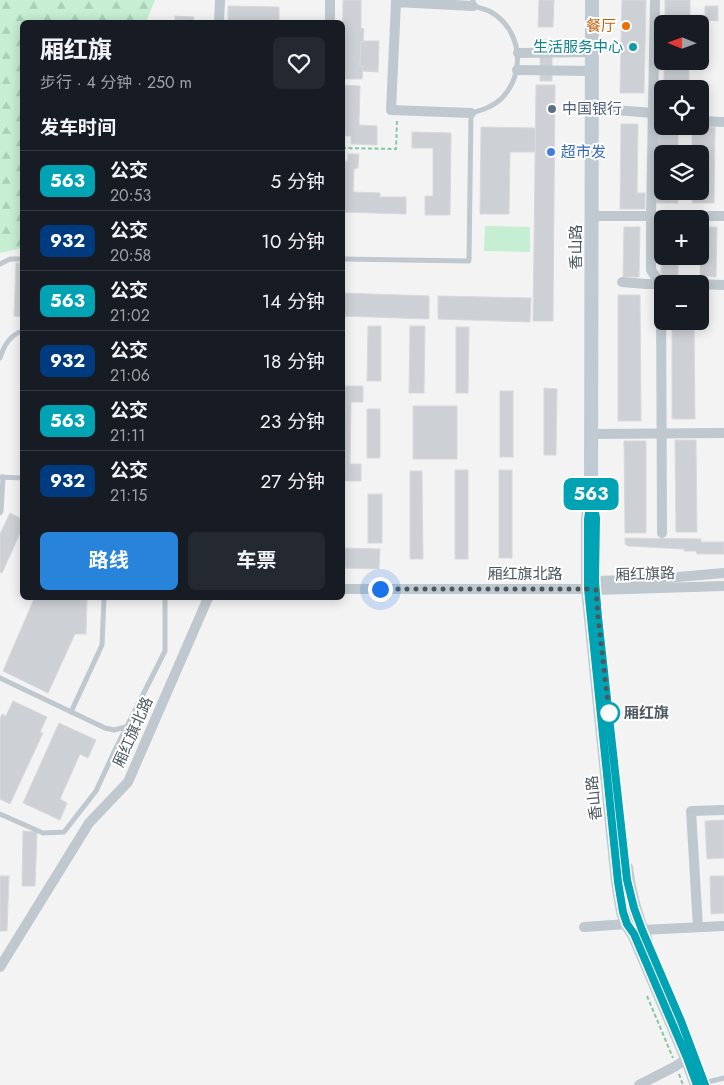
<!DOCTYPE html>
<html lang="zh">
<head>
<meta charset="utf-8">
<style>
	body { margin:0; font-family:Jost,"Noto Sans SC",sans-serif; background:#242831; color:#f1f3f6; height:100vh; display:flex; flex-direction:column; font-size:19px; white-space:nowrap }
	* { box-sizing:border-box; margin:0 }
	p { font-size:16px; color:#9ea1a6 }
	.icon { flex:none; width:28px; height:28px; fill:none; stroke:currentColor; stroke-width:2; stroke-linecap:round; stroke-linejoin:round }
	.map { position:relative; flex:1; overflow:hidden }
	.sheet { position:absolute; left:20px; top:20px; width:325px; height:580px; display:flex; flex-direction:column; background:#171b24; border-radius:8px; box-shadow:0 2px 12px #0003 }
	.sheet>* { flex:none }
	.badge { padding:0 10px; border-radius:8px; font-size:18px; line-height:32px }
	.needle { width:32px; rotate:271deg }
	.controls { position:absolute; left:654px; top:15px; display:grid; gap:10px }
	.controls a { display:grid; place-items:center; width:55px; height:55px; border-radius:8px; background:#171b24; box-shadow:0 2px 12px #0003; font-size:25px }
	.you { position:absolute; width:25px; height:25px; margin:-12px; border:4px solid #fff; border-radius:50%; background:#1a73e8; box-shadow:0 0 0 8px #1a73e833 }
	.map>.badge { position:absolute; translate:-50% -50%; box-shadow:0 0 0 2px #fff }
	h2 { padding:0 20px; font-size:19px; line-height:45px }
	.round { display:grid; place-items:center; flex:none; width:52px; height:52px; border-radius:8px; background:#242831 }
	.summary { display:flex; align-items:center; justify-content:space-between; height:85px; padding:0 20px }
	h1 { font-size:24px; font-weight:700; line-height:38px }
	.cta { display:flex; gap:10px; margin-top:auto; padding:10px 20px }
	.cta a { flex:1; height:58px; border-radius:8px; background:#2784da; color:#fff; font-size:20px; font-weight:700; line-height:58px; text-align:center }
	.cta a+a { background:#242831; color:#f1f3f6 }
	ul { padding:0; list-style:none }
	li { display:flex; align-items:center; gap:15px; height:60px; padding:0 20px; border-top:1px solid #363941 }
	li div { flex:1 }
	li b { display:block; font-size:19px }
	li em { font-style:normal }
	li .badge { min-width:55px; font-weight:700; text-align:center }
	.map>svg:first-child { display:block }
</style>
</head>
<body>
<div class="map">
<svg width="724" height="1085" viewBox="0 0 724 1085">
	<defs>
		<pattern id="forest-firs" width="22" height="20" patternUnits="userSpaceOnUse" patternTransform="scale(1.25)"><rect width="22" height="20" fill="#c5eed2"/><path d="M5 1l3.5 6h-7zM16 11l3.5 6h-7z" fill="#abceb7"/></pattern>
	</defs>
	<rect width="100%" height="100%" fill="#f4f3f3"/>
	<!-- green -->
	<path fill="#c5eed2" d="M485,226L530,227V252L484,251Z"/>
	<!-- forest -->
	<path fill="url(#forest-firs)" d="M0,0H155L146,22H22V248L0,253Z"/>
	<!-- building -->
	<g fill="#cdd0d4" stroke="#d7d9dd">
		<path d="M343,0H361V28L364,29L363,42H361L360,66H363L362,79H342Z"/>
		<path d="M539,0H554L553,27H538Z"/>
		<path d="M622,0H646L644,93H620Z"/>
		<rect x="665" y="0" width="25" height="24"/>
		<path d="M228,6L279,7V22H228Z"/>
		<path d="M705,6H718V21L705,20Z"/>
		<path d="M175,16L194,17V22H175Z"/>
		<rect x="540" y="40" width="12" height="41"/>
		<path d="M363,41H379L378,72L362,71L363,66H360L361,42H363Z"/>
		<rect x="664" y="61" width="25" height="28"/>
		<path d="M343,85L360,86L359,125L377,126V145L351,144V136H342Z"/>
		<path d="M536,85H555L553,321H533Z"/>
		<path d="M621,124H638L637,193H645V209H620Z"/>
		<path d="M481,127L535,128V152H510L509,214H480Z"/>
		<path d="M656,127H678V154H662V191H678V203H655Z"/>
		<path d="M692,127H715L714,203H692V191H700V154H692Z"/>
		<path d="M412,132L451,133L450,215H425V196H433V148H412Z"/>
		<path d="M348,154H359L358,168L354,169L353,192L380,193V197H406V214L342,212V161H348Z"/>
		<path d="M662,226V256H678V276H661Z"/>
		<path d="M624,227H640L639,277H623Z"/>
		<path d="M701,227H717L716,277L700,276Z"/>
		<path d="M16,263H22V317L14,316Z"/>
		<path d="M342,293L429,296V319L342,316Z"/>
		<path d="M618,295H640L641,421H618Z"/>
		<path d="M438,296L531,298L530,322L438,319Z"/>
		<path d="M672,321H694L695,419H672Z"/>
		<path d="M368,326H381V381H367Z"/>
		<path d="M410,326H425L424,393H409Z"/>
		<path d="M456,327H469L468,393H456Z"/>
		<path d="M342,386H363V402H351L350,464H361V481H342Z"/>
		<path d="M544,388L557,389L556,455H544Z"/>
		<rect x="500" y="391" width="13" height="66"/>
		<rect x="413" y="406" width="44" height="53"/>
		<rect x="367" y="409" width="13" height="49"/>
		<path d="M675,440H696L697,532H676Z"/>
		<path d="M624,441H646V533H625Z"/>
		<rect x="455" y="470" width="13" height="89"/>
		<rect x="499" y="470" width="13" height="88"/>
		<path d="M410,471H422L423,559H410Z"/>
		<rect x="368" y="494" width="14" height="49"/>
		<path d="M10,513L22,519V529L2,573L0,572V534Z"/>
		<path d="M625,538L701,539V542H724V554H697L696,551H684V549L628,546L625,544Z"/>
		<path d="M342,548L380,549L379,569L342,568Z"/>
		<path d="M36,598H87L86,634H75L48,693L3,671L34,599Z"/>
		<path d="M13,701L47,717L40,732L43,733L10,804L0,799V719L2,714L6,716Z"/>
		<path d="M59,723L96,740L88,758L80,754L60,799L67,803L60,820L23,803Z"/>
		<path d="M724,820V858L707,859L705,821Z"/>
		<path d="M23,831L37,832L35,886H22Z"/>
		<path d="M0,876H9L7,931H0Z"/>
		<path d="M710,876H724V913L711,914Z"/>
	</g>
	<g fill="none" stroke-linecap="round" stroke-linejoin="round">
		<!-- path -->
		<g stroke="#7fca9f" stroke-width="2" stroke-dasharray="4 2.5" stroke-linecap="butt">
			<path d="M342,148L396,149L397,120"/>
			<path d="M647,996L673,1058"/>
			<path d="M679,1074L683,1085"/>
		</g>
		<!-- lane -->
		<g stroke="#bfc8ce" stroke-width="5">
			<path d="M342,259L469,261L471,113C482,110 493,107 502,98C526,73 522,30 491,12C486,9 479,8 473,6V0"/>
			<path d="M0,264L10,259H22"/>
			<path d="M0,358C4,346 9,336 22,331"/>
			<path d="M0,477L22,478"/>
			<path d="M0,513L1,511L3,477"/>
			<path d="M0,678L105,728L114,730L126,727"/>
			<path d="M71,712L102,645L104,598"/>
			<path d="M0,814L43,833L64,832L96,791L115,750L165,651V598"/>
			<path d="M704,1083L724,1078"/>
		</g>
		<!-- street -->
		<g stroke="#bfc8ce" stroke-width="10">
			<path d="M655,0L651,216V270L661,284L662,533"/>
			<path d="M219,22L220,0"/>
			<path d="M330,22V0"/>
			<path d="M518,53L592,52"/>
			<path d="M517,70L592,71"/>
			<path d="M592,106L615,110L653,113L662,118"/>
			<path d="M471,113L391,110L396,2L473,6"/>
			<path d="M700,121L724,122"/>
			<path d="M592,216H724"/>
			<path d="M622,282L646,284H662"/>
			<path d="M700,284L724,285"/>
			<path d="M591,434L724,433"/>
			<path d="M342,589H588L596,590L724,586"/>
			<path d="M588,589L595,581L655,579L724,573"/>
			<path d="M584,927L627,924L642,930L724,926"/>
			<path d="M698,927L691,811L724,810"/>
			<path d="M0,967L89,823L128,782L208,598"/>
			<path d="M639,1085L676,1066L687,1058"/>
		</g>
		<!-- secondary -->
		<g stroke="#c0cad2" stroke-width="14">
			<path d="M592,0L591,494L588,519V589L618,882L623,912L627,924L634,934L687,1058L697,1085"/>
			<path d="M626,868C629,893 636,917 646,941"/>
		</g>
	</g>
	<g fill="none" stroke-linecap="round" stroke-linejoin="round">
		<defs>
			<path id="line" d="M697,1085L687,1058L634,934L627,924L623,912L618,882L588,589V519L592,494L596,518L595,581L598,617L627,880L634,908L642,930L681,1021L705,1085"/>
		</defs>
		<!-- line casing -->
		<use href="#line" stroke="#fff" stroke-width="11"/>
		<!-- line -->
		<use href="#line" stroke="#00a3b4" stroke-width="8"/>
		<!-- walk -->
		<path stroke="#4b575f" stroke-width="5" stroke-dasharray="0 9" d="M380,589H588L596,590L598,617L609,713"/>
	</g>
	<!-- markers -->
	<circle fill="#e8710a" stroke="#fff" stroke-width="2" cx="626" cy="26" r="5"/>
	<circle fill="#0f9aa8" stroke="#fff" stroke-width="2" cx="633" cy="47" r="5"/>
	<circle fill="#5c6f8a" stroke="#fff" stroke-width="2" cx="552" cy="109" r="5"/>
	<circle fill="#3f7fe0" stroke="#fff" stroke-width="2" cx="551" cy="152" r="5"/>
	<circle fill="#fff" stroke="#00a3b4" stroke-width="2.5" cx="609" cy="713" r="10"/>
	<g text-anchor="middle" stroke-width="4" stroke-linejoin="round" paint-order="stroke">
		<!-- food labels -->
		<g font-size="15" fill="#c56008" stroke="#fff" text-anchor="end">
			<text x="616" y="31">餐厅</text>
		</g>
		<!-- culture labels -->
		<g font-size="15" fill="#0d838f" stroke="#fff" text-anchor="end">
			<text x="623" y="52">生活服务中心</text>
		</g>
		<!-- service labels -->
		<g font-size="15" fill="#4e5e75" stroke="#fff" text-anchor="start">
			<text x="562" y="114">中国银行</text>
		</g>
		<!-- shop labels -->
		<g font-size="15" fill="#366cbe" stroke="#fff" text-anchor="start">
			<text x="561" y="157">超市发</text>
		</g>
		<!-- street labels -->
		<g font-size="15" fill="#4b575f" stroke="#fff">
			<text transform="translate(576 247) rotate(-90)" y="5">香山路</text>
			<text x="525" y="579">厢红旗北路</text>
			<text transform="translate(645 574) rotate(-2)" y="5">厢红旗路</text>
			<text transform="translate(133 732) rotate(-66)" y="5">厢红旗北路</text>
			<text transform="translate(594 798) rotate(-96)" y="5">香山路</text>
		</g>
		<!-- stop labels -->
		<g font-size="15" font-weight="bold" fill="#4b575f" stroke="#fff" text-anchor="start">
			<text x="624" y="718">厢红旗</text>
		</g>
	</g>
</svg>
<div class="controls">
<a><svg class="needle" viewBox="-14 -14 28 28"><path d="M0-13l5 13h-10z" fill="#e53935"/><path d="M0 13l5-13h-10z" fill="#9ea1a6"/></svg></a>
<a><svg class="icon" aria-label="locate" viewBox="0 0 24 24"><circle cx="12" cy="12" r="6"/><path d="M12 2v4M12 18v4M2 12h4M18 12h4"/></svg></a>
<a><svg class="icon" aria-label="layers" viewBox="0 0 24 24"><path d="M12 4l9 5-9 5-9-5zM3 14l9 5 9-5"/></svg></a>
<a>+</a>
<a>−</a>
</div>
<div class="you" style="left:380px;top:589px"></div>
<b class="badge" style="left:591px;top:494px;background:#00a3b4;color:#fff">563</b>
<section class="sheet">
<div class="summary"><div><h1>厢红旗</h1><p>步行 · 4 分钟 · 250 m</p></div><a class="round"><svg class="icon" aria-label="heart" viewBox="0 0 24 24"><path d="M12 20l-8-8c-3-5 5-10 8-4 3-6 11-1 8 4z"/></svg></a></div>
<h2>发车时间</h2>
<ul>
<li><span class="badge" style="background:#00a3b4;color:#fff">563</span><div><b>公交</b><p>20:53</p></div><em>5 分钟</em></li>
<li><span class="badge" style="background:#003b80;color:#fff">932</span><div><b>公交</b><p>20:58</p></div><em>10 分钟</em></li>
<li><span class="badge" style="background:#00a3b4;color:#fff">563</span><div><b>公交</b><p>21:02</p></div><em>14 分钟</em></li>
<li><span class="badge" style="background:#003b80;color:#fff">932</span><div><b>公交</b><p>21:06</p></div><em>18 分钟</em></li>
<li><span class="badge" style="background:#00a3b4;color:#fff">563</span><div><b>公交</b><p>21:11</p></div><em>23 分钟</em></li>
<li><span class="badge" style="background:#003b80;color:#fff">932</span><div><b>公交</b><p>21:15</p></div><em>27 分钟</em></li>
</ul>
<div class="cta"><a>路线</a><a>车票</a></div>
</section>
</div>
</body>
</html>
